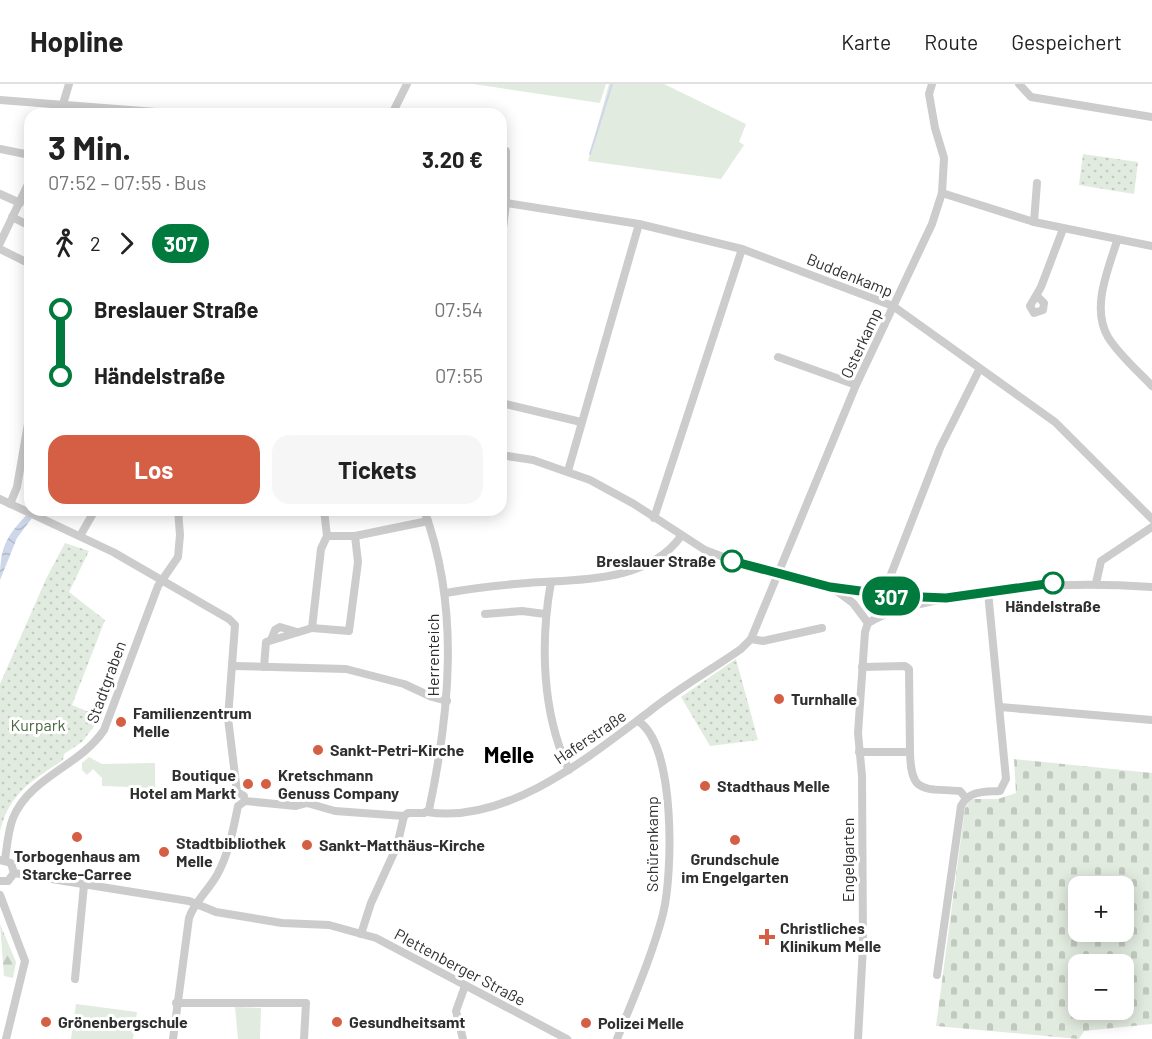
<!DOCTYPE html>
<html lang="de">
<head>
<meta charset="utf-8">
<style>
	body { margin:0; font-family:Barlow,sans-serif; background:#f6f6f6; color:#222; height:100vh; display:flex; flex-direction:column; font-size:22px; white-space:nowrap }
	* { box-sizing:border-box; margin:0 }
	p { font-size:20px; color:#767676 }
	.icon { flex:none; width:33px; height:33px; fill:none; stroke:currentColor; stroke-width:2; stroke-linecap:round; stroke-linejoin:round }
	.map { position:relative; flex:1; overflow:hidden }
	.drawer { position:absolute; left:24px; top:24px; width:483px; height:408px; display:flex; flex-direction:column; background:#fff; border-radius:18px; box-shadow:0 3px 15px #0003 }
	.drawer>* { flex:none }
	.badge { padding:0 12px; border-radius:20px; font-size:21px; line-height:39px }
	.controls { position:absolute; left:1068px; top:792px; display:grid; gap:12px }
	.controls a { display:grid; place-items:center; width:66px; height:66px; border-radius:12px; background:#fff; box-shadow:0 3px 15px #0003; font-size:30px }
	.map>.badge { position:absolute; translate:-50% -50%; box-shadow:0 0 0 3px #fff }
	.legs { display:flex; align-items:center; gap:9px; height:66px; padding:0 24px; font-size:20px }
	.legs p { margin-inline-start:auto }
	.headline { display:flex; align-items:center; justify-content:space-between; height:102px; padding:0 24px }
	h1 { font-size:33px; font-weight:700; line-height:45px }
	.button { display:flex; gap:12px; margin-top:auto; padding:12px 24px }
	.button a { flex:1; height:69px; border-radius:18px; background:#d45f44; color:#fff; font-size:24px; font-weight:700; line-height:69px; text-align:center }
	.button a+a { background:#f6f6f6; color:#222 }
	ul { padding:0 24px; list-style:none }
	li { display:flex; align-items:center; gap:21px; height:66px; font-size:22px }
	li i { display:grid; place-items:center; width:9px; height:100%; margin:0 8px; background:currentColor }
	li i::after { content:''; width:15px; height:15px; margin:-8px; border:4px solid; border-radius:50%; background:#fff }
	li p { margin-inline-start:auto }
	li:first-child i { background:linear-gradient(#0000 50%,currentColor 0) }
	li:last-child i { background:linear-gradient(currentColor 50%,#0000 0) }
	header { display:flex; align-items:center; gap:36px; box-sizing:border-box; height:84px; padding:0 30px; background:#fff; border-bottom:2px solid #e0e0e0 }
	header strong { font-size:28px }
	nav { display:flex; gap:33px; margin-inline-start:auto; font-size:21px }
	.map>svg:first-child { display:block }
</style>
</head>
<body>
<header>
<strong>Hopline</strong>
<nav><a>Karte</a><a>Route</a><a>Gespeichert</a></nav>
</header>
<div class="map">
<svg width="1152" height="955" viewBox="0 0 1152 955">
	<defs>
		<pattern id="forest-firs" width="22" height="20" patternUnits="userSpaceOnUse" patternTransform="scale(1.5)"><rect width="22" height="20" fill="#e2ebdf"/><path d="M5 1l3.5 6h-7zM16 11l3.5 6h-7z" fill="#c2cac0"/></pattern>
		<pattern id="cemetery-stones" width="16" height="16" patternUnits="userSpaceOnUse" patternTransform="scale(1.5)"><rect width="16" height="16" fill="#e2ebdf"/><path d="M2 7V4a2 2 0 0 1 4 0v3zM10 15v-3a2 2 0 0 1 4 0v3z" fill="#c2cac0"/></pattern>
		<pattern id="park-dots" width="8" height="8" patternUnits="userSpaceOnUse" patternTransform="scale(1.5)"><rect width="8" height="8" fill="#e2ebdf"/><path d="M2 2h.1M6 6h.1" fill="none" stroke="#c2cac0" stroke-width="1.8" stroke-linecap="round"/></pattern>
		<pattern id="water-waves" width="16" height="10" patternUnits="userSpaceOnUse" patternTransform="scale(1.5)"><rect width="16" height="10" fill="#cdd7e9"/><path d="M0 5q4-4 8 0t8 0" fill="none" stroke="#b0b9c8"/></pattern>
	</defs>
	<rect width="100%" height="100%" fill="#fff"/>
	<!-- green -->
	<g fill="#e2ebdf">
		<path d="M473,0H606L600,19Z"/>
		<path d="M609,0H664L746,40L739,58L744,61L721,95L588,77Z"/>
		<path d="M89,673L102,680L155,679V704L102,702V694L93,685L87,691L82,686V679Z"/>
		<path d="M76,920L137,928L133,955H71Z"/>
		<path d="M235,923L261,924L260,955H238Z"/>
	</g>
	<!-- forest -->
	<path fill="url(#forest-firs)" d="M0,840L16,878L13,894L4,892Z"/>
	<!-- cemetery -->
	<path fill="url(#cemetery-stones)" fill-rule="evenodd" d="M1014,675L1152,689V940L1084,947L1079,955L936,942L965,724L971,715H998L1016,709ZM1078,802H1124V848H1078ZM1078,880H1124V926H1078Z"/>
	<!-- park -->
	<g fill="url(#park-dots)">
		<path d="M1083,70L1138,78L1134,110L1079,101Z"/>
		<path d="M65,459L89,467L69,508L105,536L72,621L101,633L82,658L64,670L63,676C32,697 10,708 0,747V600L46,495Z"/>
		<path d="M736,575L758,656L710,662L681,613Z"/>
	</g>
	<!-- water -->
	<path fill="url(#water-waves)" d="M31,426H38L17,454L0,496C0,460 7,452 31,426Z"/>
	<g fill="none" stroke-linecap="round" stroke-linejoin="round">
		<!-- stream -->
		<path stroke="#cdd7e9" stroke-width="2" d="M590,70L612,0"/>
		<!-- minor -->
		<g stroke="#ccc" stroke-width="8">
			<path d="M1019,0L1031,13L1152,33"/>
			<path d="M0,16L182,30"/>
			<path d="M60,30L69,0"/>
			<path d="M392,30L407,0"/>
			<path d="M0,65L30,71"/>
			<path d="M501,66L506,67V119L501,161"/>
			<path d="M942,109L1034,138L1152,162"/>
			<path d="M0,110L20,119"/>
			<path d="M506,119L639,140L742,165L893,222L1055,338L1152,435"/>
			<path d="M12,133L30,142"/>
			<path d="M1034,138L1037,99"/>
			<path d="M1117,157C1108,186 1091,224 1108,253C1119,271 1138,287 1152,302"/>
			<path d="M0,159L30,96"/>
			<path d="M0,165L30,180"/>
			<path d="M1037,212L1044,219L1043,226L1034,229L1030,222L1041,203L1063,145"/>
			<path d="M778,273L856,301"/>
			<path d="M501,319L581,338"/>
			<path d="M501,371L533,376L590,396L634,420L705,466L755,485L830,503L883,511L946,514"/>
			<path d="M568,387L639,140"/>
			<path d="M0,415L113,468L229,535L235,541L228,634L237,708L244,712L245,717L296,722L307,719L335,727L404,732L408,729H424L429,726C450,627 460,523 424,426"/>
			<path d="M10,420L17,403L30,328"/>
			<path d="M654,434L742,165"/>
			<path d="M80,452L95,426"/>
			<path d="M327,452H355L428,437"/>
			<path d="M551,498C540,559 542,630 569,686"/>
			<path d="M1096,499L1101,477L1152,443"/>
			<path d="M834,505L853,519L868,539"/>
			<path d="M446,509C473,504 500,501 528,499C579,495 648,499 681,452"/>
			<path d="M883,511L940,364L979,286"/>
			<path d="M485,530L522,527L545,530"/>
			<path d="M868,539C886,528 904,524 924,519C1001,501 1074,498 1152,503"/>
			<path d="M312,544L349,547L358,478L355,452"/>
			<path d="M751,555L763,557L822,544"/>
			<path d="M271,556L275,546L280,543L297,548"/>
			<path d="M233,582L346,585L404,600L432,613L447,617"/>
			<path d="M264,583L266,558L312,544L321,465L327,452L324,426"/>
			<path d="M862,583L905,582L909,585L910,668"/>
			<path d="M1000,623L1152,636"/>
			<path d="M859,668H910C911,711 923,704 960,707L965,713"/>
			<path d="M427,728C507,741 590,672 650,627C679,604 711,586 741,565L751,555L856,301L932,140L942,109L944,74L935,44L929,10L932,0"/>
			<path d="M5,776C7,762 8,747 13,734C30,693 80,682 104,646L158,502L178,473L180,451L178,426"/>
			<path d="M14,789L189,817L216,828L282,839L329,841L376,854L567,955"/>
			<path d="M0,797H8L14,789L11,779L0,776"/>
			<path d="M0,811L25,877L6,955"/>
			<path d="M361,850L371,819L397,762L404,732"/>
			<path d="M937,891L961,722C969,706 984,708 1000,707L1006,695L988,508"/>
			<path d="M75,895L84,801"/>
			<path d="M176,919H306L304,955"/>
			<path d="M173,955L189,834C195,817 208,807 217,791C229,769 233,746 238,722L245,717"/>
			<path d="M463,955L456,927L465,902"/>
			<path d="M617,955C633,915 652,872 663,830C673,790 676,661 638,637"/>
			<path d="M858,955L863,862L862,692L858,649L865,548L868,539"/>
		</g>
	</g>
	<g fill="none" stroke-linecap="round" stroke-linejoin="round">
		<defs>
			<path id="line-1" d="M732,477L830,503L898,512L946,514L1053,499"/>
		</defs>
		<!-- line-1 casing -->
		<use href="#line-1" stroke="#fff" stroke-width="14"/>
		<!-- line-1 -->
		<use href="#line-1" stroke="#007b3d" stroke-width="9"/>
	</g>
	<!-- markers -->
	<g fill="#fff" stroke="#007b3d" stroke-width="3">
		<circle cx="732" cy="477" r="10"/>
		<circle cx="1053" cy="499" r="10"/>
	</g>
	<g fill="#d45f44" stroke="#fff" stroke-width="2">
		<circle cx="779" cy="615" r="6"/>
		<circle cx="121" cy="638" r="6"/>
		<circle cx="318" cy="666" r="6"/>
		<circle cx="248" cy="700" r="6"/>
		<circle cx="266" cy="700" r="6"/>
		<circle cx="705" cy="702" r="6"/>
		<circle cx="77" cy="753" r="6"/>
		<circle cx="735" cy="756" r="6"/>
		<circle cx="307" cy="761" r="6"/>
		<circle cx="164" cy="768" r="6"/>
		<path d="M764 844h6v6h6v6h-6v6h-6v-6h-6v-6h6z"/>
		<circle cx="46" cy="938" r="6"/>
		<circle cx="337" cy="938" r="6"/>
		<circle cx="586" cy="939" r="6"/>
	</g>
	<g text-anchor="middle" stroke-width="6" stroke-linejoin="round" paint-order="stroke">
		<!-- street labels -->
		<g font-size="16" fill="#2f2f2f" stroke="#fff">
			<text transform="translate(850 191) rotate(22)" y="6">Buddenkamp</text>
			<text transform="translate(861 259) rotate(-65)" y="6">Osterkamp</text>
			<text transform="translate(433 571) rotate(-90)" y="6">Herrenteich</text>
			<text transform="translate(106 598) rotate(-70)" y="6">Stadtgraben</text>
			<text transform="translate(590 653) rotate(-34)" y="6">Haferstraße</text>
			<text transform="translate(652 760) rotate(-90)" y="6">Schürenkamp</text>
			<text transform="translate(848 776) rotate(-90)" y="6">Engelgarten</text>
			<text transform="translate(460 883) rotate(28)" y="6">Plettenberger Straße</text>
		</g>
		<!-- stop labels -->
		<g font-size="16" font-weight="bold" fill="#2f2f2f" stroke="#fff" text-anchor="end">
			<text x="716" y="483">Breslauer Straße</text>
			<text x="1053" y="528" text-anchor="middle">Händelstraße</text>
		</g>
		<!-- poi labels -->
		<g font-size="16" font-weight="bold" fill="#2f2f2f" stroke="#fff" text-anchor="start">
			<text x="791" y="621">Turnhalle</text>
			<text x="133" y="635">Familienzentrum<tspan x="133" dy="18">Melle</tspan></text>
			<text x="330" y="672">Sankt-Petri-Kirche</text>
			<text x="236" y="697" text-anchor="end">Boutique<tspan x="236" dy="18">Hotel am Markt</tspan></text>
			<text x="278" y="697">Kretschmann<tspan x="278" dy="18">Genuss Company</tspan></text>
			<text x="717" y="708">Stadthaus Melle</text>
			<text x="176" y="765">Stadtbibliothek<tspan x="176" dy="18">Melle</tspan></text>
			<text x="319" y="767">Sankt-Matthäus-Kirche</text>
			<text x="77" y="778" text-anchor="middle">Torbogenhaus am<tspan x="77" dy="18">Starcke-Carree</tspan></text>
			<text x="735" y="781" text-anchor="middle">Grundschule<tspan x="735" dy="18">im Engelgarten</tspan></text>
			<text x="780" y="850">Christliches<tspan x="780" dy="18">Klinikum Melle</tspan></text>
			<text x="58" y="944">Grönenbergschule</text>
			<text x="349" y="944">Gesundheitsamt</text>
			<text x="598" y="945">Polizei Melle</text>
		</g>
		<!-- park labels -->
		<g font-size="16" fill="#496741" stroke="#fff">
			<text x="38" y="647">Kurpark</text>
		</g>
		<!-- district labels -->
		<g font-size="22" font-weight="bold" fill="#000" stroke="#fff">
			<text x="509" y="679">Melle</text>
		</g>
	</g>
</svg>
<div class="controls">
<a>+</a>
<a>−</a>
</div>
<b class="badge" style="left:891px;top:512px;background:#007b3d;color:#fff">307</b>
<section class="drawer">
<div class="headline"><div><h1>3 Min.</h1><p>07:52 – 07:55 · Bus</p></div><b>3.20 €</b></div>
<div class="legs"><svg class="icon" aria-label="walk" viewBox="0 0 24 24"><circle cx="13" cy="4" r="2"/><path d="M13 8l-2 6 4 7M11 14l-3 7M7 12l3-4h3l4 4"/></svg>2<svg class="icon" aria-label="forward" viewBox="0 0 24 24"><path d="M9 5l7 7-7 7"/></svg><b class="badge" style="background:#007b3d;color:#fff">307</b></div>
<ul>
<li><i style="color:#007b3d"></i><b>Breslauer Straße</b><p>07:54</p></li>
<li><i style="color:#007b3d"></i><b>Händelstraße</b><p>07:55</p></li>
</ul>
<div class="button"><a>Los</a><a>Tickets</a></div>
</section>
</div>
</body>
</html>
